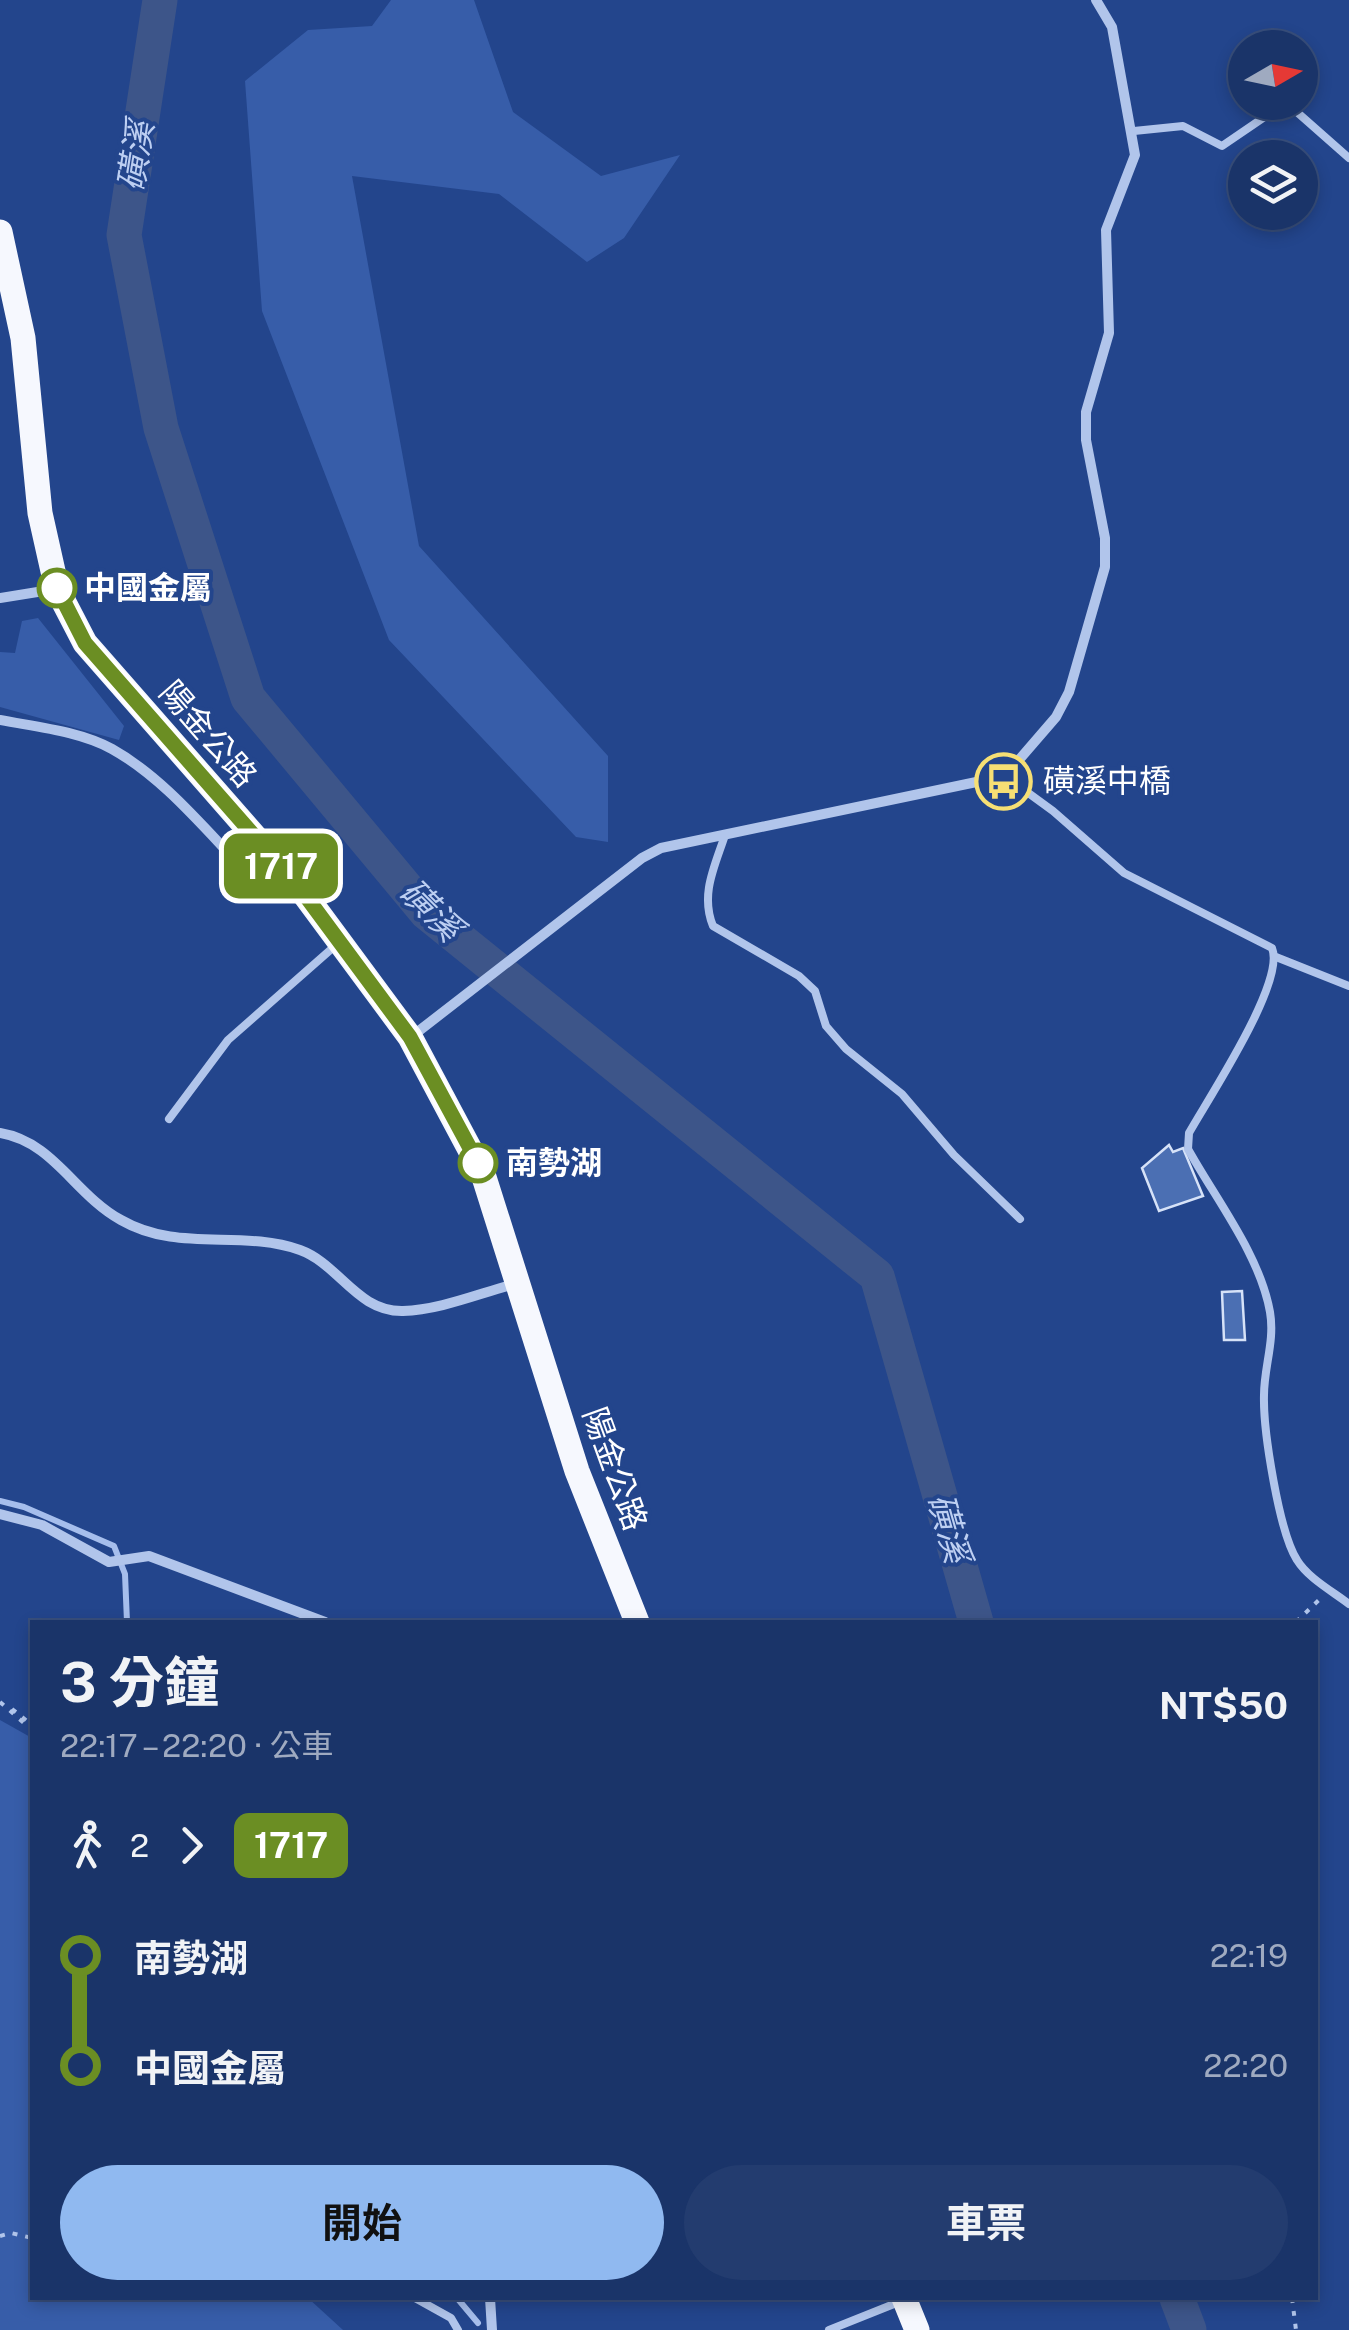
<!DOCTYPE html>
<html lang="zh-TW">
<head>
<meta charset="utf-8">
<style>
	body { margin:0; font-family:"Public Sans","Noto Sans TC",sans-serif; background:#233c6f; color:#f1f3f6; height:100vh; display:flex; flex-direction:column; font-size:38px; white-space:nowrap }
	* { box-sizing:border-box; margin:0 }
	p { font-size:32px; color:#9faac0 }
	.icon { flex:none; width:55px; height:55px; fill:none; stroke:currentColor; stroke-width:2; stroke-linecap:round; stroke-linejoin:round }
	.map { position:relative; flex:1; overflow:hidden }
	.panel { position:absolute; left:30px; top:1620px; width:1288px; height:680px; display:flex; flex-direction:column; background:#1a3469; border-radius:0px; box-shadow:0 5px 15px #0003,0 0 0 2px #384f7d }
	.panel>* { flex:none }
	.badge { padding:0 20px; border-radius:15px; font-size:35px; line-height:65px }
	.needle { width:65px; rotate:81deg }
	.buttons { position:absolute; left:1228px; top:30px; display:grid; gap:20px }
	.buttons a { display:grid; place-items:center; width:90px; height:90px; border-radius:50%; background:#1a3469; box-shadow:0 5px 15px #0003,0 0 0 2px #384f7d; font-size:50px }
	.map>.badge { position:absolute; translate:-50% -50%; box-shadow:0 0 0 5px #fff }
	.legs { display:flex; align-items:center; gap:15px; height:110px; padding:0 30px; font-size:32px }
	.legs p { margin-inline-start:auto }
	.summary { display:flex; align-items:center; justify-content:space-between; height:170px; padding:0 30px }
	h1 { font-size:55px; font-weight:700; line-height:75px }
	.cta { display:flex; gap:20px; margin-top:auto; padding:20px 30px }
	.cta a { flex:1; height:115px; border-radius:60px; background:#90b9f0; color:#111; font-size:40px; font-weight:700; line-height:115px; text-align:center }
	.cta a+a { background:#233c6f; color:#f1f3f6 }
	ul { padding:0 30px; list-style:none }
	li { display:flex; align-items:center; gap:35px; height:110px; font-size:38px }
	li i { display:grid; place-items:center; width:15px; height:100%; margin:0 12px; background:currentColor }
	li i::after { content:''; width:25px; height:25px; margin:-12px; border:8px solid; border-radius:50%; background:#1a3469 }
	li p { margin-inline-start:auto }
	li:first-child i { background:linear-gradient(#0000 50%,currentColor 0) }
	li:last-child i { background:linear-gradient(currentColor 50%,#0000 0) }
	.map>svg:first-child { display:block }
</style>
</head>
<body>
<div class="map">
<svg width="1349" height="2330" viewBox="0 0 1349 2330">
	<rect width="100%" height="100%" fill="#23458c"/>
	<!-- green -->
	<g fill="#375da9">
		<path d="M391,0H474L513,112L601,176L680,155L624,238L587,262L499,194L352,176L419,546L608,756V842L576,837L389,640L262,311L245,81L308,30L372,26Z"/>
		<path d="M38,618L124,726L119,740L0,707V652L15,653L22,621Z"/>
		<path d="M0,1720L32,1738V2298H308L343,2330H0Z"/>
	</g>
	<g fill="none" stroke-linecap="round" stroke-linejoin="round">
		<!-- stream -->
		<g stroke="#a6beec" stroke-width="6">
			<path d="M0,1501L24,1507L114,1546L125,1574L127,1622"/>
			<path d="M457,2298L478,2323"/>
		</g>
		<!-- river -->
		<g stroke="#3d5589" stroke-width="35">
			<path d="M160,0L124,235L161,428L248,698L427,913L877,1276L976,1622"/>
			<path d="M1177,2298L1189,2330"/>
		</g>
	</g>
	<!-- building -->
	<g fill="#4b6fb3" stroke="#d6e2f8" stroke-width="2.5">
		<path d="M1169,1145L1173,1152L1183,1148L1203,1196L1159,1211L1142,1168Z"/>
		<path d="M1242,1291L1245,1340H1224L1222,1292Z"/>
	</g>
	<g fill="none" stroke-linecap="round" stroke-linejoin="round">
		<!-- path -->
		<g stroke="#b1c5eb" stroke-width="4" stroke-dasharray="5 8" stroke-linecap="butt">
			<path d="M1296,1622L1321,1598"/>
			<path d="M0,1702L32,1730"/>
			<path d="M12,1709L32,1725"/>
			<path d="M0,2236L11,2233L32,2238"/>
			<path d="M1292,2298L1296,2330"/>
		</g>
		<!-- service -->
		<g stroke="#b1c5eb" stroke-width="8">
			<path d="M1134,131L1183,126L1222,146L1279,107L1290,106L1349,158"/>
			<path d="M1005,776L1053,811L1124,873L1272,948C1286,982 1208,1099 1189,1133L1188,1149C1215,1198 1260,1255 1270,1312C1275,1341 1264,1367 1264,1395C1263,1430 1279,1532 1297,1560C1308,1578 1332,1591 1349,1604"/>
			<path d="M725,835C715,866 700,894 713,926L799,976L815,991L826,1026L846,1049L902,1094L954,1155L1020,1219"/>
			<path d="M1276,957L1349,986"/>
			<path d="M169,1119L228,1040L336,945"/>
			<path d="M415,2298L451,2318L458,2330"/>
			<path d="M829,2330L899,2302"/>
		</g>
		<!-- minor -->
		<g stroke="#b1c5eb" stroke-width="10">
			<path d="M0,598L56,589"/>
			<path d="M0,720C36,727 79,731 112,749C173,783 219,848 270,895L298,887"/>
			<path d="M411,1037L642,858L661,848L1005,776L1056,717L1069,692L1105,567V538L1086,440V412L1109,333L1106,230L1135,155L1112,27L1096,0"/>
			<path d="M0,1133C54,1142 74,1194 121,1220C178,1253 241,1229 300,1250C339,1264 357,1312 403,1311C440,1310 480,1293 515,1284"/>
			<path d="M0,1514L42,1525L109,1562L149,1556L325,1622"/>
			<path d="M490,2298L492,2330"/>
		</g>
		<!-- primary -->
		<g stroke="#f6f8fe" stroke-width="25">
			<path d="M0,232L23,338L40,513L57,589L85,643L299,887L410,1037L483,1174L577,1471L637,1622"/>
			<path d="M904,2298L917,2330"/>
		</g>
	</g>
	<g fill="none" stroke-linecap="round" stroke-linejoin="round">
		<defs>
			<path id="line-1" d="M57,588L85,643L299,887L410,1037L478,1163"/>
		</defs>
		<!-- line-1 casing -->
		<use href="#line-1" stroke="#fff" stroke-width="22"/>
		<!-- line-1 -->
		<use href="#line-1" stroke="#6b8e23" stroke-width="15"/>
	</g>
	<!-- icons -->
	<defs>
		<symbol id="bus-ring" viewBox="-11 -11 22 22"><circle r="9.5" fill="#23458c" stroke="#f6df74" stroke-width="1.5"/><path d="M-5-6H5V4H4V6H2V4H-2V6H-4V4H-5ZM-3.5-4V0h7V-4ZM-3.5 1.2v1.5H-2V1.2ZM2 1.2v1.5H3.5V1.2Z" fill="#f6df74"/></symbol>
	</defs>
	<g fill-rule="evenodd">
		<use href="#bus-ring" x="972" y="750" width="63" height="63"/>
	</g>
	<!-- markers -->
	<g fill="#fff" stroke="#6b8e23" stroke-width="5">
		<circle cx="57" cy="588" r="18"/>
		<circle cx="478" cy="1163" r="18"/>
	</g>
	<g text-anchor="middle" stroke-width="8" stroke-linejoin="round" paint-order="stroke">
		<!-- stop labels -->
		<g font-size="32" font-weight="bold" fill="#fff" stroke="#23458c" text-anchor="start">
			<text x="84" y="599">中國金屬</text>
			<text x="506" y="1174">南勢湖</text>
		</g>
		<!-- street labels -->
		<g font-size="32" fill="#fff" stroke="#23458c">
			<text transform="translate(208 734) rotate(49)" y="11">陽金公路</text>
			<text transform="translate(615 1469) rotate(70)" y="11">陽金公路</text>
		</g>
		<!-- poi labels -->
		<g font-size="32" fill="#fff" stroke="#23458c" text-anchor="start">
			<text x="1043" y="792">磺溪中橋</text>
		</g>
		<!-- water labels -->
		<g font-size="35" font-style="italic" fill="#bdcff2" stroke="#23458c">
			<text transform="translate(136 156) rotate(-81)" y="12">磺溪</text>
			<text transform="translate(431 910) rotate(45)" y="12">磺溪</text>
			<text transform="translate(949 1528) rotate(74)" y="12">磺溪</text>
		</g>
	</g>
</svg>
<div class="buttons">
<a><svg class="needle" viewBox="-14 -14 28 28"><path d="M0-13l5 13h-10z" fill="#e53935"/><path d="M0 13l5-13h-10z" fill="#9faac0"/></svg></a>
<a><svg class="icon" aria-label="layers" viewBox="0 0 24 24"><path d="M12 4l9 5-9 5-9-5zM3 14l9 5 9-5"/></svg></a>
</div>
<b class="badge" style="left:281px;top:866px;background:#6b8e23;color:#fff">1717</b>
<section class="panel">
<div class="summary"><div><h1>3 分鐘</h1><p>22:17 – 22:20 · 公車</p></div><b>NT$50</b></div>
<div class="legs"><svg class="icon" aria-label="walk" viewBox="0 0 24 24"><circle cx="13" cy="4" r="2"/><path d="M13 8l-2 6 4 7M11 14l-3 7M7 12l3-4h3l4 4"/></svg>2<svg class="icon" aria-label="forward" viewBox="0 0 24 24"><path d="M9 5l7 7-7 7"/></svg><b class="badge" style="background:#6b8e23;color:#fff">1717</b></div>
<ul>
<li><i style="color:#6b8e23"></i><b>南勢湖</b><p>22:19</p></li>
<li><i style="color:#6b8e23"></i><b>中國金屬</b><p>22:20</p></li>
</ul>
<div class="cta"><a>開始</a><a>車票</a></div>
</section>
</div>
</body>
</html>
